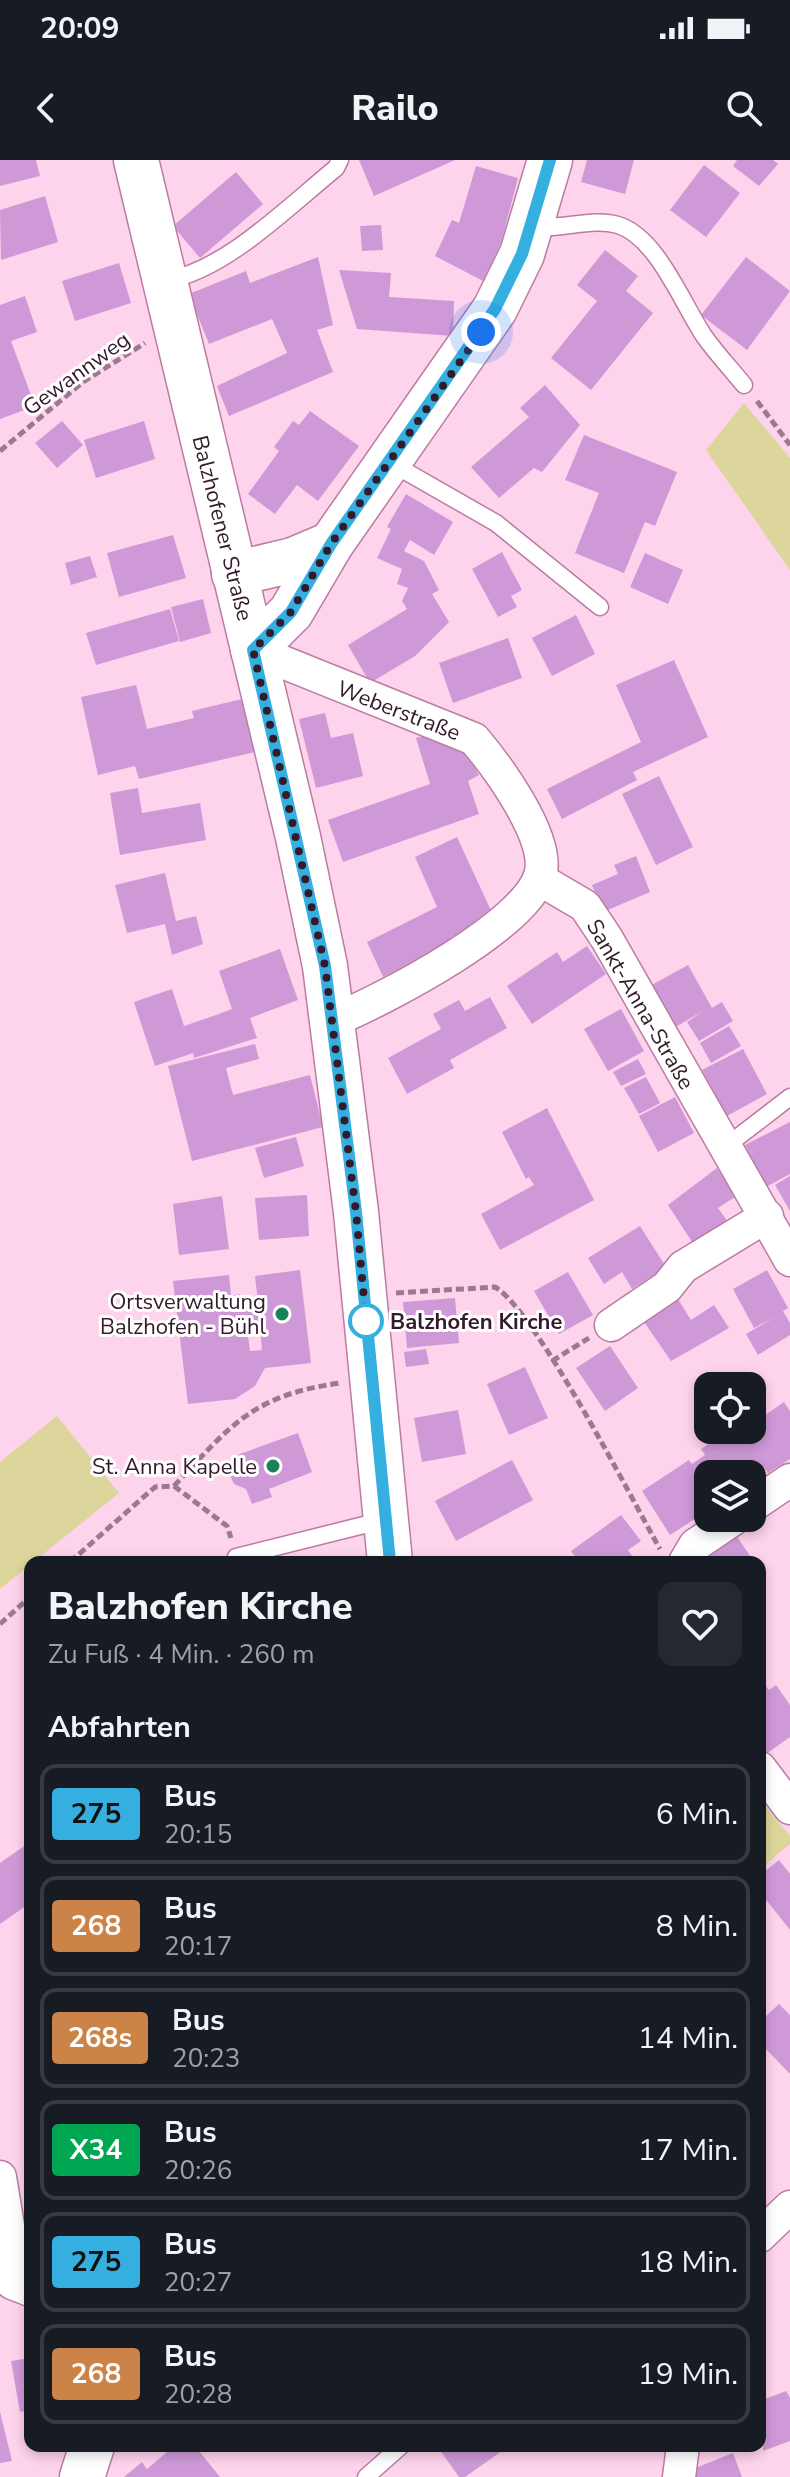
<!DOCTYPE html>
<html lang="de">
<head>
<meta charset="utf-8">
<style>
	body { margin:0; font-family:"Nunito Sans",sans-serif; background:#242831; color:#f1f3f6; height:100vh; display:flex; flex-direction:column; font-size:30px; white-space:nowrap }
	* { box-sizing:border-box; margin:0 }
	p { font-size:26px; color:#9ea1a6 }
	.icon { flex:none; width:44px; height:44px; fill:none; stroke:currentColor; stroke-width:2; stroke-linecap:round; stroke-linejoin:round }
	.map { position:relative; flex:1; overflow:hidden }
	.panel { position:absolute; left:24px; top:1396px; width:742px; height:896px; display:flex; flex-direction:column; background:#171b24; border-radius:16px; box-shadow:0 4px 12px #0003 }
	.panel>* { flex:none }
	.badge { padding:0 16px; border-radius:6px; font-size:28px; line-height:52px }
	.tools { position:absolute; left:694px; top:1212px; display:grid; gap:16px }
	.tools a { display:grid; place-items:center; width:72px; height:72px; border-radius:16px; background:#171b24; box-shadow:0 4px 12px #0003; font-size:40px }
	.you { position:absolute; width:40px; height:40px; margin:-20px; border:6px solid #fff; border-radius:50%; background:#1a73e8; box-shadow:0 0 0 12px #1a73e833 }
	.map>.badge { position:absolute; translate:-50% -50%; box-shadow:0 0 0 4px #fff }
	h2 { padding:0 24px; font-size:30px; line-height:72px }
	.round { display:grid; place-items:center; flex:none; width:84px; height:84px; border-radius:16px; background:#242831 }
	.headline { display:flex; align-items:center; justify-content:space-between; height:136px; padding:0 24px }
	h1 { font-size:38px; font-weight:800; line-height:60px }
	ul { padding:0; list-style:none }
	li { display:flex; align-items:center; gap:24px; height:100px; margin:0 16px 12px; padding:0 8px; border:4px solid #363941; border-radius:16px }
	li div { flex:1 }
	li b { display:block; font-size:30px }
	li em { font-style:normal }
	li .badge { min-width:88px; font-weight:700; text-align:center }
	.status { display:flex; justify-content:space-between; align-items:center; height:56px; padding:0 40px; background:#171b24; direction:ltr }
	.status svg { height:22px; fill:currentColor }
	header { display:flex; justify-content:space-between; align-items:center; height:104px; padding:0 24px; background:#171b24; font-size:36px; font-weight:800 }
	.map>svg:first-child { display:block }
</style>
</head>
<body>
<div class="status"><b>20:09</b><svg viewBox="0 0 49 12"><path d="M0 12V9h3v3zM5 12V6h3v6zM10 12V3h3v9zM15 12V0h3v12zM26 1h20v11H26zM47 4h2v5h-2z"/></svg></div>
<header><svg class="icon" aria-label="back" viewBox="0 0 24 24"><path d="M15 5l-7 7 7 7"/></svg>Railo<svg class="icon" aria-label="search" viewBox="0 0 24 24"><circle cx="10" cy="10" r="6"/><path d="M15 15l6 6"/></svg></header>
<div class="map">
<svg width="790" height="2317" viewBox="0 0 790 2317">
	<rect width="100%" height="100%" fill="#fed3ec"/>
	<!-- green -->
	<g fill="#ddd69c">
		<path d="M744,243L790,298V410L706,290Z"/>
		<path d="M57,1256L119,1333L0,1429V1302Z"/>
		<path d="M760,1640L790,1676V1684L760,1709Z"/>
	</g>
	<!-- building -->
	<g fill="#cf99d8" fill-rule="evenodd">
		<path d="M0,0H36L40,16L0,26Z"/>
		<path d="M359,0H455L374,36Z"/>
		<path d="M587,0H634L625,34L581,22Z"/>
		<path d="M737,0H773L778,4L759,26L733,6Z"/>
		<path d="M704,5L740,33L706,77L670,50Z"/>
		<path d="M476,6L518,18L501,83L483,121L435,96L452,60L459,63Z"/>
		<path d="M236,12L263,44L200,98L173,66Z"/>
		<path d="M45,36L58,82L1,100L0,50Z"/>
		<path d="M381,65L383,90L362,91L360,66Z"/>
		<path d="M605,90L638,116L626,131L653,153L591,230L551,198L597,141L577,125Z"/>
		<path d="M318,97L333,165L317,170L333,212L229,256L217,226L287,193L272,159L209,184L189,134L246,111L250,123Z"/>
		<path d="M746,97L790,131L747,190L701,155Z"/>
		<path d="M119,103L131,143L75,161L62,121Z"/>
		<path d="M339,110L391,113L389,137L454,141L453,176L357,169Z"/>
		<path d="M25,136L37,172L11,181L35,246L0,259V145Z"/>
		<path d="M545,225L580,265L542,312L534,308L499,338L471,307L529,257L520,248Z"/>
		<path d="M310,251L359,286L318,341L297,325L275,354L248,334L279,291L274,287L293,261L299,265Z"/>
		<path d="M62,261L83,285L57,308L35,283Z"/>
		<path d="M144,261L155,299L96,318L84,280Z"/>
		<path d="M584,275L677,312L655,366L645,362L624,413L575,393L599,333L565,320Z"/>
		<path d="M406,334L453,362L434,395L410,380L404,391L424,401L439,430L432,434L449,462L415,496L370,523L348,485L407,449L402,441L408,428L397,424L402,409L377,398L391,369L387,367Z"/>
		<path d="M173,375L186,418L119,437L107,393Z"/>
		<path d="M502,392L522,430L511,436L517,447L498,457L472,409Z"/>
		<path d="M645,393L683,410L668,444L630,427Z"/>
		<path d="M90,396L97,417L71,425L65,403Z"/>
		<path d="M203,439L211,473L180,482L171,447Z"/>
		<path d="M170,449L179,481L96,505L86,473Z"/>
		<path d="M576,455L595,494L552,516L532,478Z"/>
		<path d="M508,478L522,518L453,543L439,503Z"/>
		<path d="M674,500L708,577L633,612L637,620L562,659L547,629L641,582L616,525Z"/>
		<path d="M136,525L147,569L194,558L192,551L246,538L259,591L139,619L135,606L98,615L81,537Z"/>
		<path d="M325,553L331,578L353,573L363,616L316,628L299,559Z"/>
		<path d="M438,572L462,586L479,615L468,621L479,654L343,702L328,660L430,624L416,578Z"/>
		<path d="M659,616L693,687L656,705L622,634Z"/>
		<path d="M138,628L142,653L200,643L206,680L120,695L110,633Z"/>
		<path d="M457,677L494,757L452,777L454,782L383,817L367,782L437,747L415,697Z"/>
		<path d="M636,696L650,732L603,752L592,725L618,714L614,705Z"/>
		<path d="M165,713L176,761L196,756L203,784L172,795L165,764L127,773L115,725Z"/>
		<path d="M587,786L606,814L532,864L507,826L557,792L563,802Z"/>
		<path d="M280,789L298,840L250,858L257,878L194,898L193,893L155,906L134,842L172,829L184,866L216,855L232,849L219,811Z"/>
		<path d="M688,805L712,848L722,842L733,861L699,881L687,862L703,851L672,869L648,827Z"/>
		<path d="M490,837L507,868L450,900L454,908L407,934L388,898L441,869L433,854L459,840L465,851Z"/>
		<path d="M621,849L644,891L608,911L584,869Z"/>
		<path d="M729,866L741,886L711,903L700,883Z"/>
		<path d="M255,884L259,899L226,908L233,935L310,915L323,967L192,1001L168,906Z"/>
		<path d="M743,889L767,934L727,956L702,910Z"/>
		<path d="M638,899L646,914L621,926L613,912Z"/>
		<path d="M646,917L660,943L639,954L624,928Z"/>
		<path d="M675,937L694,973L658,992L639,956Z"/>
		<path d="M547,948L594,1040L500,1090L481,1054L534,1025L529,1017L526,1019L502,972Z"/>
		<path d="M790,962V1014L766,1027L745,985Z"/>
		<path d="M296,977L304,1006L264,1018L255,988Z"/>
		<path d="M717,1008L735,1037L718,1048L730,1065L696,1088L668,1045Z"/>
		<path d="M790,1016V1051L775,1025Z"/>
		<path d="M307,1035L309,1076L259,1080L255,1038Z"/>
		<path d="M222,1036L229,1089L179,1095L173,1044Z"/>
		<path d="M640,1066L666,1107L632,1129L622,1112L604,1124L588,1098Z"/>
		<path d="M300,1110L311,1203L265,1208L255,1226L235,1239L188,1244L173,1121L229,1115L231,1136L240,1134L241,1144L258,1142L255,1116ZM260,1166L262,1190L250,1191L247,1168Z"/>
		<path d="M767,1110L788,1148L783,1151L790,1163V1175L758,1195L746,1174L775,1157L754,1168L733,1129Z"/>
		<path d="M568,1112L593,1155L559,1174L534,1131Z"/>
		<path d="M676,1136L691,1160L714,1145L729,1168L671,1201L642,1159Z"/>
		<path d="M455,1138L459,1183L407,1188L403,1142Z"/>
		<path d="M610,1186L638,1228L605,1251L576,1208Z"/>
		<path d="M426,1189L429,1204L406,1207L404,1192Z"/>
		<path d="M525,1207L548,1258L509,1275L487,1224Z"/>
		<path d="M784,1242L790,1251V1299L768,1313L764,1307L752,1314H708V1333L697,1341L704,1353L670,1375L642,1331L689,1300L692,1304L705,1295L701,1289L730,1270H752V1264Z"/>
		<path d="M458,1250L466,1294L422,1302L414,1258Z"/>
		<path d="M298,1273L312,1312L269,1329L272,1337L252,1344L246,1329L234,1324L230,1315L239,1300L237,1295Z"/>
		<path d="M512,1300L533,1340L456,1381L435,1341Z"/>
		<path d="M621,1355L641,1381L628,1390L636,1402H579L571,1391Z"/>
		<path d="M734,1372L754,1402H697Z"/>
		<path d="M760,1518L769,1530L776,1525L790,1545V1577L766,1594L760,1586Z"/>
		<path d="M30,1682V1743L0,1764V1703Z"/>
		<path d="M779,1700L790,1714V1770L760,1732V1715Z"/>
		<path d="M779,1844L790,1855V1914L765,1888L760,1893V1862Z"/>
		<path d="M30,2198V2250L20,2252L11,2201Z"/>
		<path d="M786,2231L790,2238V2281L763,2291L760,2241Z"/>
		<path d="M0,2252L12,2301L0,2303Z"/>
		<path d="M174,2286H195L220,2317H124L142,2302L147,2309Z"/>
		<path d="M437,2286H509L465,2317H459Z"/>
		<path d="M733,2293L742,2317H696L693,2309Z"/>
	</g>
	<g fill="none" stroke-linecap="round" stroke-linejoin="round">
		<defs>
			<g id="lane">
				<path d="M531,66C560,71 591,57 618,65C657,77 682,143 704,176C716,193 731,209 744,225"/>
				<path d="M167,120C225,111 290,45 336,8L340,0"/>
				<path d="M391,303L496,363L600,447"/>
				<path d="M725,987L790,937"/>
				<path d="M236,1397L384,1360"/>
				<path d="M366,2317L401,2286"/>
			</g>
			<g id="street">
				<path d="M253,490L474,579C497,606 548,675 541,712C531,764 381,841 332,861"/>
				<path d="M539,719L585,746L607,779L790,1100"/>
				<path d="M611,1165L667,1127L683,1107L767,1056"/>
				<path d="M752,1346L790,1320"/>
				<path d="M685,1402L695,1385L735,1358"/>
				<path d="M760,1608L790,1648"/>
				<path d="M0,2017L10,2078L12,2123L30,2130"/>
				<path d="M760,2076L790,2047"/>
				<path d="M679,2317L683,2286"/>
			</g>
			<g id="secondary">
				<path d="M136,0L298,677L325,806L356,1052L390,1402"/>
				<path d="M234,414L293,400L331,384"/>
				<path d="M253,490L291,452L331,384L495,149L522,94L550,0"/>
				<path d="M82,2317L92,2286"/>
			</g>
		</defs>
		<!-- lane casing -->
		<use href="#lane" stroke="#bc7ba4" stroke-width="19"/>
		<!-- street casing -->
		<use href="#street" stroke="#bc7ba4" stroke-width="35"/>
		<!-- secondary casing -->
		<use href="#secondary" stroke="#bc7ba4" stroke-width="47"/>
		<!-- path -->
		<g stroke="#9b798e" stroke-width="5" stroke-dasharray="8 4" stroke-linecap="butt">
			<path d="M757,241L790,285"/>
			<path d="M0,291L83,222L145,183"/>
			<path d="M396,1133L495,1127C536,1151 631,1338 660,1389"/>
			<path d="M552,1201L589,1178"/>
			<path d="M174,1326L227,1366L231,1378"/>
			<path d="M70,1402L155,1327L174,1326C231,1265 253,1235 340,1223"/>
			<path d="M0,1464L30,1437"/>
		</g>
		<!-- lane -->
		<use href="#lane" stroke="#fff" stroke-width="16"/>
		<!-- street -->
		<use href="#street" stroke="#fff" stroke-width="32"/>
		<!-- secondary -->
		<use href="#secondary" stroke="#fff" stroke-width="44"/>
	</g>
	<g fill="none" stroke-linecap="round" stroke-linejoin="round">
		<defs>
			<path id="line" d="M390,1402L356,1052L325,806L253,490L291,452L331,384L495,149L522,94L550,0"/>
		</defs>
		<!-- line casing -->
		<use href="#line" stroke="#fff" stroke-width="18"/>
		<!-- line -->
		<use href="#line" stroke="#35afdf" stroke-width="12"/>
		<!-- walk -->
		<path stroke="#341b2b" stroke-width="8" stroke-dasharray="0 14.4" d="M366,1161L356,1052L325,806L253,490L291,452L331,384L481,172"/>
	</g>
	<!-- markers -->
	<g fill="#1c8059" stroke="#fff" stroke-width="3">
		<circle cx="282" cy="1154" r="8"/>
		<circle cx="273" cy="1306" r="8"/>
	</g>
	<circle fill="#fff" stroke="#35afdf" stroke-width="4" cx="366" cy="1161" r="16"/>
	<g text-anchor="middle" stroke-width="6" stroke-linejoin="round" paint-order="stroke">
		<!-- street labels -->
		<g font-size="22" fill="#341b2b" stroke="#fff">
			<text transform="translate(76 213) rotate(-36)" y="8">Gewannweg</text>
			<text transform="translate(223 368) rotate(76)" y="8">Balzhofener Straße</text>
			<text transform="translate(399 550) rotate(21)" y="8">Weberstraße</text>
			<text transform="translate(641 844) rotate(60)" y="8">Sankt-Anna-Straße</text>
		</g>
		<!-- poi labels -->
		<g font-size="22" fill="#341b2b" stroke="#fff" text-anchor="end">
			<text x="266" y="1149">Ortsverwaltung<tspan x="266" dy="25">Balzhofen - Bühl</tspan></text>
			<text x="257" y="1314">St. Anna Kapelle</text>
		</g>
		<!-- stop labels -->
		<g font-size="22" font-weight="bold" fill="#341b2b" stroke="#fff" text-anchor="start">
			<text x="390" y="1169">Balzhofen Kirche</text>
		</g>
	</g>
</svg>
<div class="tools">
<a><svg class="icon" aria-label="locate" viewBox="0 0 24 24"><circle cx="12" cy="12" r="6"/><path d="M12 2v4M12 18v4M2 12h4M18 12h4"/></svg></a>
<a><svg class="icon" aria-label="layers" viewBox="0 0 24 24"><path d="M12 4l9 5-9 5-9-5zM3 14l9 5 9-5"/></svg></a>
</div>
<div class="you" style="left:481px;top:172px"></div>
<section class="panel">
<div class="headline"><div><h1>Balzhofen Kirche</h1><p>Zu Fuß · 4 Min. · 260 m</p></div><a class="round"><svg class="icon" aria-label="heart" viewBox="0 0 24 24"><path d="M12 20l-8-8c-3-5 5-10 8-4 3-6 11-1 8 4z"/></svg></a></div>
<h2>Abfahrten</h2>
<ul>
<li><span class="badge" style="background:#35afdf;color:#111">275</span><div><b>Bus</b><p>20:15</p></div><em>6 Min.</em></li>
<li><span class="badge" style="background:#cb8347;color:#fff">268</span><div><b>Bus</b><p>20:17</p></div><em>8 Min.</em></li>
<li><span class="badge" style="background:#cb8347;color:#fff">268s</span><div><b>Bus</b><p>20:23</p></div><em>14 Min.</em></li>
<li><span class="badge" style="background:#00a651;color:#fff">X34</span><div><b>Bus</b><p>20:26</p></div><em>17 Min.</em></li>
<li><span class="badge" style="background:#35afdf;color:#111">275</span><div><b>Bus</b><p>20:27</p></div><em>18 Min.</em></li>
<li><span class="badge" style="background:#cb8347;color:#fff">268</span><div><b>Bus</b><p>20:28</p></div><em>19 Min.</em></li>
</ul>
</section>
</div>
</body>
</html>
